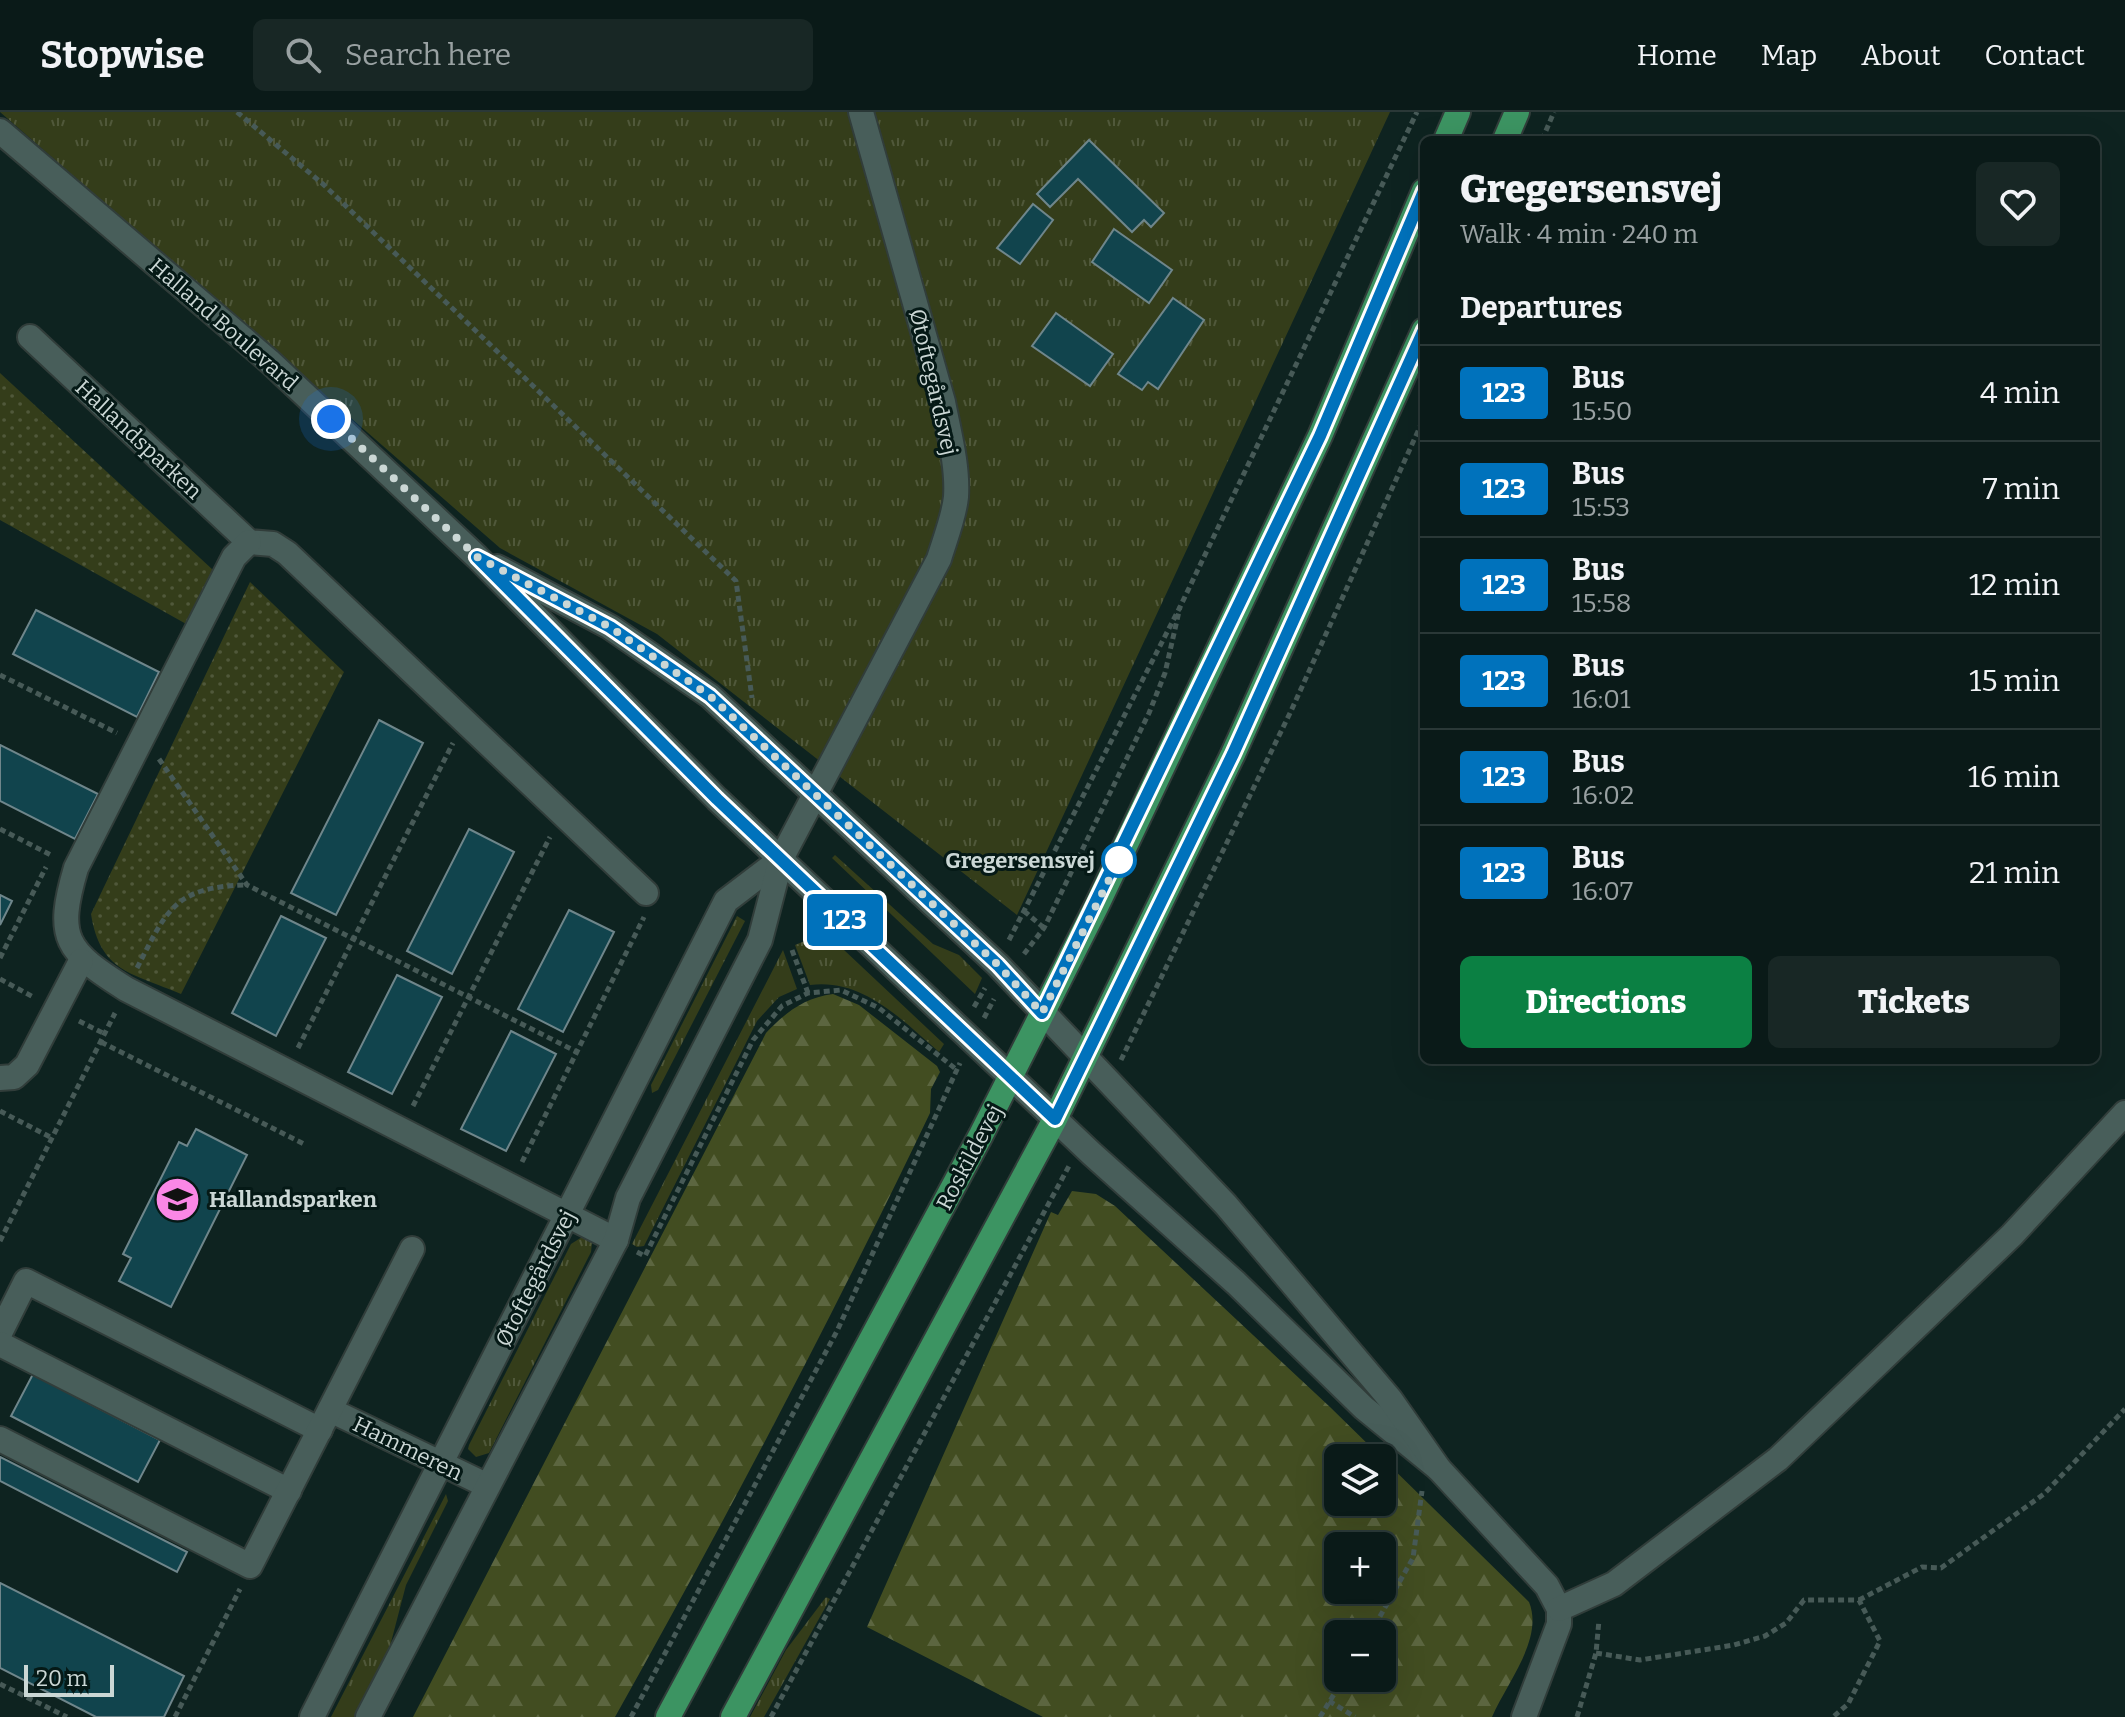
<!DOCTYPE html>
<html lang="en">
<head>
<meta charset="utf-8">
<style>
	body { margin:0; font-family:Bitter,serif; background:#182725; color:#f1f3f6; height:100vh; display:flex; flex-direction:column; font-size:30px; white-space:nowrap }
	* { box-sizing:border-box; margin:0 }
	p { font-size:26px; color:#99a1a2 }
	.icon { flex:none; width:44px; height:44px; fill:none; stroke:currentColor; stroke-width:2; stroke-linecap:round; stroke-linejoin:round }
	.map { position:relative; flex:1; overflow:hidden }
	.details { position:absolute; left:1420px; top:24px; width:680px; height:928px; display:flex; flex-direction:column; background:#0a1a18; border-radius:12px; box-shadow:0 8px 32px #0002,0 0 0 2px #2a3837 }
	.details>* { flex:none }
	.badge { padding:0 16px; border-radius:6px; font-size:28px; line-height:52px }
	.tools { position:absolute; left:1324px; top:1332px; display:grid; gap:16px }
	.tools a { display:grid; place-items:center; width:72px; height:72px; border-radius:12px; background:#0a1a18; box-shadow:0 8px 32px #0002,0 0 0 2px #2a3837; font-size:40px }
	.scale { position:absolute; left:24px; bottom:20px; width:90px; box-sizing:border-box; padding-left:8px; border:4px solid #cbd7d5; border-top:0; font-size:22px; line-height:28px; white-space:nowrap; color:#cbd7d5; -webkit-text-stroke:6px #051916; paint-order:stroke }
	.you { position:absolute; width:40px; height:40px; margin:-20px; border:6px solid #fff; border-radius:50%; background:#1a73e8; box-shadow:0 0 0 12px #1a73e833 }
	.map>.badge { position:absolute; translate:-50% -50%; box-shadow:0 0 0 4px #fff }
	h2 { padding:0 40px; font-size:30px; line-height:72px }
	.round { display:grid; place-items:center; flex:none; width:84px; height:84px; border-radius:12px; background:#182725 }
	.overview { display:flex; align-items:center; justify-content:space-between; height:136px; padding:0 40px }
	h1 { font-size:38px; font-weight:800; line-height:60px }
	.action { display:flex; gap:16px; margin-top:auto; padding:16px 40px }
	.action a { flex:1; height:92px; border-radius:12px; background:#0b8043; color:#fff; font-size:32px; font-weight:800; line-height:92px; text-align:center }
	.action a+a { background:#182725; color:#f1f3f6 }
	ul { padding:0; list-style:none }
	li { display:flex; align-items:center; gap:24px; height:96px; padding:0 40px; border-top:2px solid #2a3837 }
	li div { flex:1 }
	li b { display:block; font-size:30px }
	li em { font-style:normal }
	li .badge { min-width:88px; font-weight:700; text-align:center }
	header { display:flex; align-items:center; gap:48px; box-sizing:border-box; height:112px; padding:0 40px; background:#0a1a18; border-bottom:2px solid #2a3837 }
	header strong { font-size:38px }
	nav { display:flex; gap:44px; margin-inline-start:auto; font-size:28px }
	.search { width:560px; height:72px; background:#182725; display:flex; align-items:center; gap:20px; box-sizing:border-box; padding:0 28px; border-radius:12px; color:#99a1a2; font-size:30px }
	.map>svg:first-child { display:block }
</style>
</head>
<body>
<header>
<strong>Stopwise</strong>
<div class="search"><svg class="icon" aria-label="search" viewBox="0 0 24 24"><circle cx="10" cy="10" r="6"/><path d="M15 15l6 6"/></svg>Search here</div>
<nav><a>Home</a><a>Map</a><a>About</a><a>Contact</a></nav>
</header>
<div class="map">
<svg width="2125" height="1605" viewBox="0 0 2125 1605">
	<defs>
		<pattern id="grass-tufts" width="24" height="20" patternUnits="userSpaceOnUse" patternTransform="scale(2)"><rect width="24" height="20" fill="#343d1a"/><path d="M3 7l-1-3M5 7V3M7 7l1-3M15 17l-1-3M17 17v-4M19 17l1-3" fill="none" stroke="#50583a"/></pattern>
		<pattern id="forest-firs" width="22" height="20" patternUnits="userSpaceOnUse" patternTransform="scale(2)"><rect width="22" height="20" fill="#424d21"/><path d="M5 1l3.5 6h-7zM16 11l3.5 6h-7z" fill="#5c6640"/></pattern>
		<pattern id="park-dots" width="8" height="8" patternUnits="userSpaceOnUse" patternTransform="scale(2)"><rect width="8" height="8" fill="#343d1a"/><path d="M2 2h.1M6 6h.1" fill="none" stroke="#50583a" stroke-width="1.8" stroke-linecap="round"/></pattern>
	</defs>
	<rect width="100%" height="100%" fill="#0e2320"/>
	<!-- grass -->
	<g fill="url(#grass-tufts)">
		<path d="M0,0H1390L1017,803L657,522L500,436Z"/>
		<path d="M835,743L933,832L959,843L982,866L975,882L832,746Z"/>
		<path d="M737,804L745,809L658,978L652,981L651,973Z"/>
		<path d="M812,826L844,838L944,932L939,940C902,908 863,866 810,873L795,833Z"/>
		<path d="M783,838L797,877L779,885L757,909L644,1134L637,1135L632,1132Z"/>
		<path d="M582,1125L592,1131L591,1140L489,1341L476,1345L468,1337L469,1333L571,1132Z"/>
		<path d="M446,1382L448,1389L406,1473L389,1538L355,1605H331Z"/>
		<path d="M826,1485L830,1487L764,1605H750L786,1538Z"/>
	</g>
	<!-- forest -->
	<g fill="url(#forest-firs)" fill-rule="evenodd">
		<path d="M833,882L859,893L937,954L940,960L931,977L930,1001C832,1206 726,1407 615,1605H413L766,921C786,900 804,886 833,882Z"/>
		<path d="M1072,1079L1096,1082L1115,1094L1330,1295L1529,1490C1544,1527 1507,1570 1492,1605H1043L867,1515L1051,1100L1058,1103ZM1338,1346H1382V1390H1338ZM1338,1434H1382V1478H1338ZM1338,1522H1382V1566H1338Z"/>
	</g>
	<!-- park -->
	<g fill="url(#park-dots)">
		<path d="M0,261L213,458L188,513L0,408Z"/>
		<path d="M250,470L344,560L181,882C132,861 100,860 91,802Z"/>
	</g>
	<!-- building -->
	<g fill="#11444d" stroke="#6f868b" stroke-width="2">
		<path d="M1089,28L1164,101L1151,115L1144,108L1132,120L1078,67L1050,95L1037,82Z"/>
		<path d="M1033,92L1053,108L1020,152L997,136Z"/>
		<path d="M1114,117L1172,158L1149,191L1092,150Z"/>
		<path d="M1173,186L1204,208L1158,277L1148,270L1142,278L1118,262Z"/>
		<path d="M1056,201L1113,242L1090,274L1032,234Z"/>
		<path d="M36,498L159,560L137,605L13,542Z"/>
		<path d="M379,608L423,631L336,803L291,781Z"/>
		<path d="M0,633L98,682L75,727L0,689Z"/>
		<path d="M469,717L514,740L452,862L407,839Z"/>
		<path d="M0,783L12,789L0,813Z"/>
		<path d="M569,798L614,820L563,920L518,897Z"/>
		<path d="M281,804L326,826L276,924L232,901Z"/>
		<path d="M397,863L442,885L392,982L348,960Z"/>
		<path d="M511,919L556,942L506,1039L461,1017Z"/>
		<path d="M196,1017L247,1043L171,1195L119,1169L131,1146L123,1142L179,1030L187,1034Z"/>
		<path d="M33,1262L160,1328L138,1370L11,1304Z"/>
		<path d="M0,1345L187,1440L177,1460L0,1369Z"/>
		<path d="M0,1471L184,1564L164,1605H96L0,1556Z"/>
	</g>
	<g fill="none" stroke-linecap="round" stroke-linejoin="round">
		<defs>
			<g id="minor">
				<path d="M0,19L269,249L477,445L717,687L1092,1042L1236,1171L1364,1296L1439,1357"/>
				<path d="M30,225L249,430L273,432L287,441L646,781"/>
				<path d="M249,430L234,445L76,756C55,827 66,839 126,877L616,1128"/>
				<path d="M497,455L610,515L710,584L998,853L1226,1093L1390,1287L1439,1357L1547,1474L1559,1497V1512L1524,1605"/>
				<path d="M0,966L14,965L27,953L81,849"/>
				<path d="M0,1221L26,1169L320,1318"/>
				<path d="M0,1232L289,1379"/>
				<path d="M330,1298L486,1373"/>
				<path d="M0,1327L250,1454L412,1137"/>
				<path d="M1559,1497L1614,1472L1778,1347L2012,1123L2125,1001"/>
				<path d="M312,1605L726,789L781,747"/>
				<path d="M368,1605L616,1128L628,1086L760,828L781,747L939,447C945,427 954,405 956,385C958,354 949,321 943,290L861,0"/>
			</g>
			<g id="major">
				<path d="M1446,28L1458,0"/>
				<path d="M1505,28L1517,0"/>
				<path d="M668,1605L981,1023L1097,793L1320,324L1424,79"/>
				<path d="M733,1605L1055,1007L1233,642L1424,218"/>
			</g>
		</defs>
		<!-- minor casing -->
		<use href="#minor" stroke="#313d3a" stroke-width="28"/>
		<!-- major casing -->
		<use href="#major" stroke="#313d3a" stroke-width="28"/>
		<!-- path -->
		<g stroke="#475a57" stroke-width="5" stroke-dasharray="6 4" stroke-linecap="butt">
			<path d="M237,0L324,73L736,469L752,586"/>
			<path d="M1542,28L1554,0"/>
			<path d="M0,563L117,621"/>
			<path d="M159,647L247,773L577,940"/>
			<path d="M0,717L53,744"/>
			<path d="M1024,799L1044,816"/>
			<path d="M1009,828L1180,495L1417,0"/>
			<path d="M792,838L808,881"/>
			<path d="M1024,842L1044,816L1149,601L1165,561L1180,495"/>
			<path d="M0,846L46,755"/>
			<path d="M137,856C167,798 174,775 246,773"/>
			<path d="M0,867L35,886"/>
			<path d="M974,895L985,876"/>
			<path d="M984,906L994,887"/>
			<path d="M79,909L105,922"/>
			<path d="M101,930L306,1033"/>
			<path d="M298,936L453,631"/>
			<path d="M1121,948L1291,599L1424,306"/>
			<path d="M413,994L550,725"/>
			<path d="M0,999L52,1026"/>
			<path d="M522,1050L644,805"/>
			<path d="M0,1129L115,901"/>
			<path d="M637,1140L645,1144L753,928L782,894L808,881L841,878L879,896L957,958"/>
			<path d="M1859,1488L1922,1455L1941,1456L2044,1382L2125,1297"/>
			<path d="M1370,1522L1413,1446L1422,1379"/>
			<path d="M1596,1541L1640,1548L1734,1533L1765,1524L1786,1511L1804,1488H1859L1880,1529L1848,1592L1833,1605"/>
			<path d="M0,1572L67,1605"/>
			<path d="M1329,1589L1355,1605"/>
			<path d="M175,1605L240,1477"/>
			<path d="M631,1605L837,1219L960,951"/>
			<path d="M771,1605L1069,1054"/>
			<path d="M1320,1605L1344,1566"/>
			<path d="M1577,1605L1596,1541L1599,1508"/>
		</g>
		<!-- minor -->
		<use href="#minor" stroke="#485e5a" stroke-width="24"/>
		<!-- major -->
		<use href="#major" stroke="#3c9462" stroke-width="24"/>
	</g>
	<g fill="none" stroke-linecap="round" stroke-linejoin="round">
		<defs>
			<path id="line" d="M1424,79L1320,324L1042,901L998,853L710,584L610,515L477,445L717,687L1055,1007L1233,642L1424,218"/>
		</defs>
		<!-- line casing -->
		<use href="#line" stroke="#fff" stroke-width="18"/>
		<!-- line -->
		<use href="#line" stroke="#0072bc" stroke-width="12"/>
		<!-- walk -->
		<path stroke="#cbd7d5" stroke-width="8" stroke-dasharray="0 14.4" d="M331,307L477,445L610,515L710,584L998,853L1042,901L1119,748"/>
	</g>
	<!-- icons -->
	<defs>
		<symbol id="school-disc" viewBox="-11 -11 22 22"><circle r="9.5" fill="#fa87e6" stroke="#051916"/><path d="M0-5L7-2L0 1L-7-2ZM-4 1L0 2.5L4 1V4Q0 6-4 4Z" fill="#111"/></symbol>
	</defs>
	<g fill-rule="evenodd">
		<use href="#school-disc" x="152" y="1062" width="51" height="51"/>
	</g>
	<!-- markers -->
	<circle fill="#fff" stroke="#0072bc" stroke-width="4" cx="1119" cy="748" r="16"/>
	<g text-anchor="middle" stroke-width="6" stroke-linejoin="round" paint-order="stroke">
		<!-- street labels -->
		<g font-size="22" fill="#cbd7d5" stroke="#051916">
			<text transform="translate(224 212) rotate(41)" y="8">Halland Boulevard</text>
			<text transform="translate(934 270) rotate(77)" y="8">Øtoftegårdsvej</text>
			<text transform="translate(139 327) rotate(43)" y="8">Hallandsparken</text>
			<text transform="translate(969 1045) rotate(-62)" y="8">Roskildevej</text>
			<text transform="translate(535 1166) rotate(-63)" y="8">Øtoftegårdsvej</text>
			<text transform="translate(408 1336) rotate(26)" y="8">Hammeren</text>
		</g>
		<!-- stop labels -->
		<g font-size="22" font-weight="bold" fill="#cbd7d5" stroke="#051916" text-anchor="end">
			<text x="1095" y="756">Gregersensvej</text>
		</g>
		<!-- poi labels -->
		<g font-size="22" font-weight="bold" fill="#cbd7d5" stroke="#051916" text-anchor="start">
			<text x="209" y="1095">Hallandsparken</text>
		</g>
	</g>
</svg>
<div class="tools">
<a><svg class="icon" aria-label="layers" viewBox="0 0 24 24"><path d="M12 4l9 5-9 5-9-5zM3 14l9 5 9-5"/></svg></a>
<a>+</a>
<a>−</a>
</div>
<div class="scale">20 m</div>
<div class="you" style="left:331px;top:307px"></div>
<b class="badge" style="left:845px;top:808px;background:#0072bc;color:#fff">123</b>
<section class="details">
<div class="overview"><div><h1>Gregersensvej</h1><p>Walk · 4 min · 240 m</p></div><a class="round"><svg class="icon" aria-label="heart" viewBox="0 0 24 24"><path d="M12 20l-8-8c-3-5 5-10 8-4 3-6 11-1 8 4z"/></svg></a></div>
<h2>Departures</h2>
<ul>
<li><span class="badge" style="background:#0072bc;color:#fff">123</span><div><b>Bus</b><p>15:50</p></div><em>4 min</em></li>
<li><span class="badge" style="background:#0072bc;color:#fff">123</span><div><b>Bus</b><p>15:53</p></div><em>7 min</em></li>
<li><span class="badge" style="background:#0072bc;color:#fff">123</span><div><b>Bus</b><p>15:58</p></div><em>12 min</em></li>
<li><span class="badge" style="background:#0072bc;color:#fff">123</span><div><b>Bus</b><p>16:01</p></div><em>15 min</em></li>
<li><span class="badge" style="background:#0072bc;color:#fff">123</span><div><b>Bus</b><p>16:02</p></div><em>16 min</em></li>
<li><span class="badge" style="background:#0072bc;color:#fff">123</span><div><b>Bus</b><p>16:07</p></div><em>21 min</em></li>
</ul>
<div class="action"><a>Directions</a><a>Tickets</a></div>
</section>
</div>
</body>
</html>
